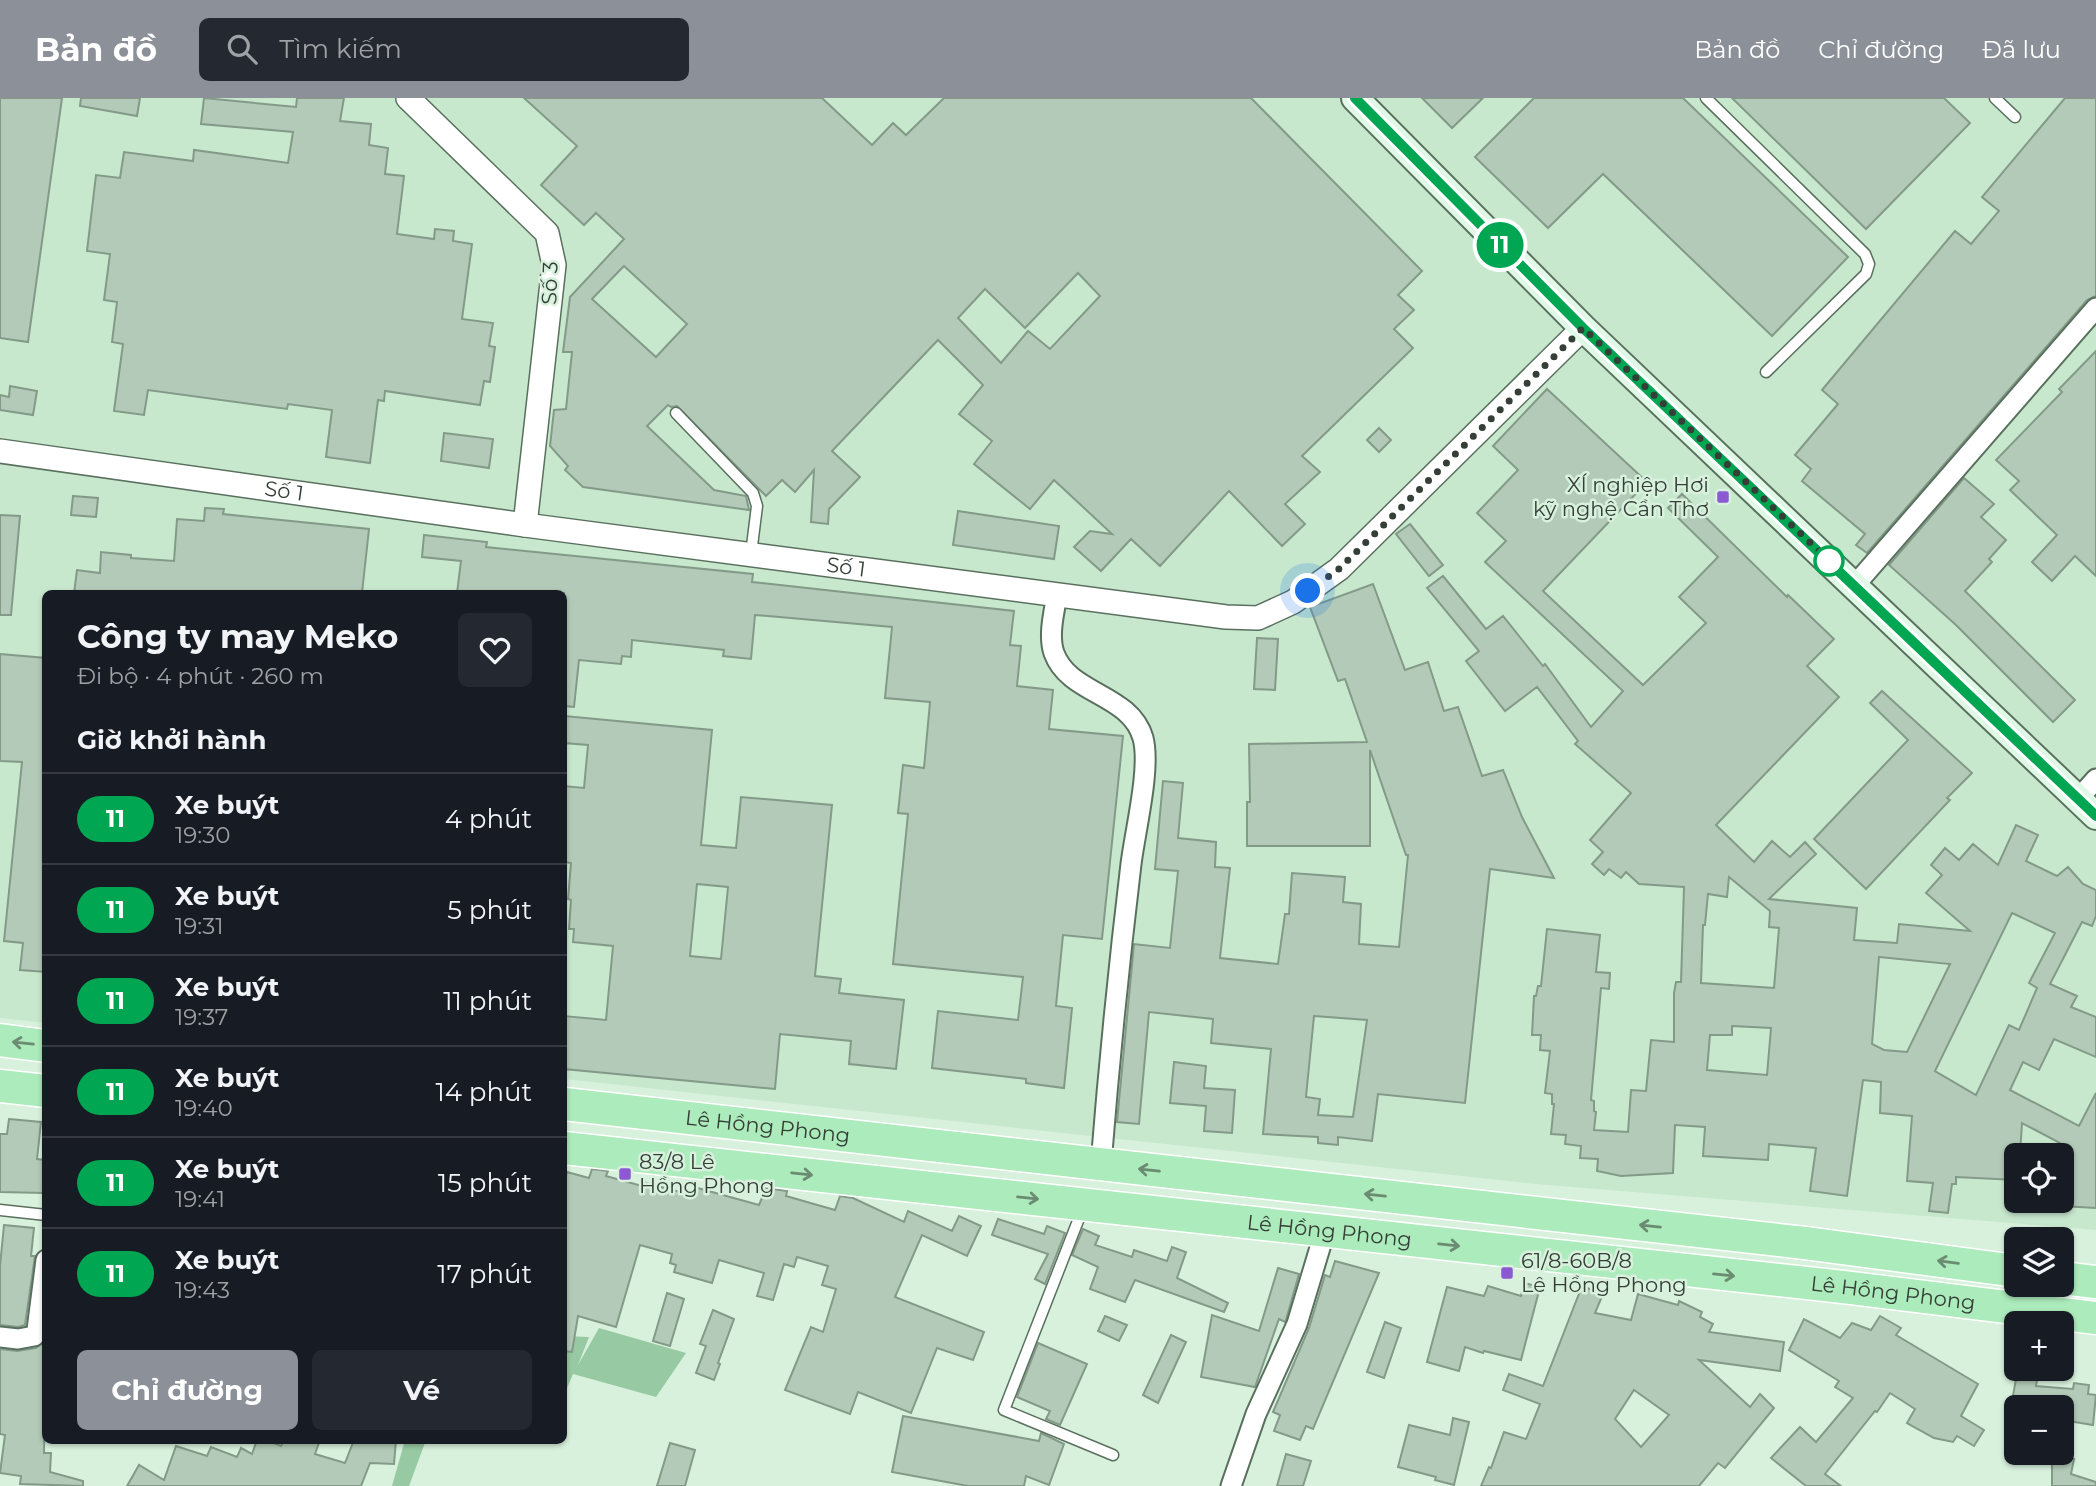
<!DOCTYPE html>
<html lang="vi">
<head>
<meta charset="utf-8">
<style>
	body { margin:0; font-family:Montserrat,sans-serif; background:#242831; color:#f1f3f6; height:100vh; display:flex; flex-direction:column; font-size:26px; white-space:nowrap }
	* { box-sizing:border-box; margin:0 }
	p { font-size:23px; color:#9ea1a6 }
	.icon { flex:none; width:38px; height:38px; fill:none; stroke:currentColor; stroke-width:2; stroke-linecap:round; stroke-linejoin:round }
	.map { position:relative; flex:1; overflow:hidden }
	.sheet { position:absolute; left:42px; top:492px; width:525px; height:854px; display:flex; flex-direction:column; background:#171b24; border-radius:10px; box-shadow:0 2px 5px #0004 }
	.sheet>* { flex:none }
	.badge { padding:0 14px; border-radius:23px; font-size:24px; line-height:46px }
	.buttons { position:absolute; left:2004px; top:1045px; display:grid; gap:14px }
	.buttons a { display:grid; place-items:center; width:70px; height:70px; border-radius:10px; background:#171b24; box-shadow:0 2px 5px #0004; font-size:35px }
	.you { position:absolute; width:35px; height:35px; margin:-18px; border:5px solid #fff; border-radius:50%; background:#1a73e8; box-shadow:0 0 0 10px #1a73e833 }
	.map>.badge { position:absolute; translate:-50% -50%; box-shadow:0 0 0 4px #fff }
	h2 { padding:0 35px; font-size:26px; line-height:63px }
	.round { display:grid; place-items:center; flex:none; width:74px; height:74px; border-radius:10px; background:#242831 }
	.overview { display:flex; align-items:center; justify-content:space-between; height:119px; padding:0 35px }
	h1 { font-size:33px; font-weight:700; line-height:52px }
	.primary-button { display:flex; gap:14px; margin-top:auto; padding:14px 35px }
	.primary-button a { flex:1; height:80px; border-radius:10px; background:#8c9099; color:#fff; font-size:28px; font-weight:700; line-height:80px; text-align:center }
	.primary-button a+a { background:#242831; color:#f1f3f6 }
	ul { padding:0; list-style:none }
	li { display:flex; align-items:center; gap:21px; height:91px; padding:0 35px; border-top:2px solid #363941 }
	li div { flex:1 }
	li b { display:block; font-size:26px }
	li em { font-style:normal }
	li .badge { min-width:77px; font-weight:700; text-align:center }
	header { display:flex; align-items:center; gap:42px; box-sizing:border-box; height:98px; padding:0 35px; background:#8c9099; color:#fff }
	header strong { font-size:33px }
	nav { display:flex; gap:38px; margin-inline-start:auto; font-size:24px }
	.search { width:490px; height:63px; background:#242831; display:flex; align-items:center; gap:18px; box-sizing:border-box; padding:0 24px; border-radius:10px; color:#9ea1a6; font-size:26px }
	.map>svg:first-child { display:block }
</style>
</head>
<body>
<header>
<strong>Bản đồ</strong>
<div class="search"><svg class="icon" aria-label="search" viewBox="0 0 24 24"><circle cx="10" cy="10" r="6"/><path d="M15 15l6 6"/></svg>Tìm kiếm</div>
<nav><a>Bản đồ</a><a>Chỉ đường</a><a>Đã lưu</a></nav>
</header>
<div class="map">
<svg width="2096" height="1388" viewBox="0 0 2096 1388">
	<rect width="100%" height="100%" fill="#d8f1dd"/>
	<!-- built -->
	<path fill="#c8e8ce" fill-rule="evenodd" d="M0,0H2096V1132L1535,1086L564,981V495H46L45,925L0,920ZM2016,1057H2062V1102H2016Z"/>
	<!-- forest -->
	<g fill="#97caa2">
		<path d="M599,1230L686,1255L656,1299L573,1276L564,1297V1238L589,1239L578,1267Z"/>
		<path d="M405,1342H426L409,1388H392Z"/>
	</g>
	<!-- building -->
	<g fill="#b2cab7" stroke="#839a88" stroke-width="2" fill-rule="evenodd">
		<path d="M0,0H62L28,244L0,240Z"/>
		<path d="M81,0H140L137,18L80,8Z"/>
		<path d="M204,0L296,9L297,0H344L340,23L371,26L369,47L388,50L385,76L404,78L397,136L434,141L435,131L454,133L453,143L472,146L462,221L493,225L489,248L495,249L490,284L484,283L480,307L385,293L384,303L378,302L370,365L326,359L332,312L288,306L287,311L148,292L144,317L114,313L123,246L112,244L117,204L104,202L110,156L87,153L96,77L120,80L124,54L193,63L194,52L288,65L293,34L201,26Z"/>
		<path d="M524,0H822L872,47L893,25L906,37L944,0H1251L1422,173L1398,197L1414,212L1394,231L1413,250L1302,358L1320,374L1285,406L1305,426L1282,448L1229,393L1160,468L1131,441L1101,473L1074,449L1090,433L1112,436L1054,382L1030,411L974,366L992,343L959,316L983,287L938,242L832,353L860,379L829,411L828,426L811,424L814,372L795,394L782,382L766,398L677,308L671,309L668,307L647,328L714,392L746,398L749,412L583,389L565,372L568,368L550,348L554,312L566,311L572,254H563L570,199L624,141L596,115L584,127L541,87L577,48ZM624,168L687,226L656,259L592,201ZM1078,175L1100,198L1050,251L1028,233L1001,265L958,220L985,191L1025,230Z"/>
		<path d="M1422,0H1483L1452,30Z"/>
		<path d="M1534,0H1683L1848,159L1772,238L1603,76L1548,130L1475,59Z"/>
		<path d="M1732,0H1944L1970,25L1866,131Z"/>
		<path d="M2065,0H2096V198L2087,202L1867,455L1856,447L1865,436L1802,383L1811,371L1795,357L1838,306L1822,292L1955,133L1971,146L1999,113L1982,99Z"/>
		<path d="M2096,253V478L2075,458L2052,483L2032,464L2057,437L2010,392L2019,383L1996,362L2062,294L2059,291Z"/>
		<path d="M10,288L37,293L33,317L0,312V297L9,299Z"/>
		<path d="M1547,291L1647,384L1543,493L1643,587L1706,525L1679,499L1718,459L1668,410L1682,396L1787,499L1788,497L1834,541L1807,568L1839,599L1716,727L1754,764L1772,743L1790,759L1805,744L1816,756L1769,801L1857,810L1854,842L1897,845L1899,826L1970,833L1926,795L1942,777L1931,767L1945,750L1959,762L1973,746L1998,767L2016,727L2038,737L2026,763L2057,778L2068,769L2083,786L2096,792V818L2092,828L2082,824L2050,886L2077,898L2071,909L2096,919V959L2054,941L2039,972L2023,964L2010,992L2079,1028L2096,995V1110L2062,1108V1046L2022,1025L2020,1057H2016V1082L1956,1079V1086H1952L1948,1115L1929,1113L1933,1085L1907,1083L1912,1018L1880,1015L1881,984L1863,982L1847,1098L1810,1093L1816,1050L1769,1046L1768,1062L1703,1058L1705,1029L1675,1027L1673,1075L1621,1078L1597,1073L1598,1061L1580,1060L1581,1048L1565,1046L1566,1037L1551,1036L1554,1006H1552V996L1545,995L1550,953L1540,952L1541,937H1532L1534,898H1536L1538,888H1541L1547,831L1600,837L1596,874L1610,875L1609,891L1601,890L1591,1002L1594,1003V1013L1596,1014L1594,1032L1628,1034L1631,992L1646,993L1651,942L1674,944V895L1676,884H1681L1684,789L1639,786L1626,774L1621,780L1609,771L1604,777L1592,766L1603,754L1590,742L1631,695L1575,646L1578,643L1537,589L1505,613L1466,563L1479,553L1427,490L1443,478L1486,531L1503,518L1543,568L1545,566L1591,629L1623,593L1485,464L1506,443L1477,415L1518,372L1493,348ZM1729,779L1770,813L1769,829L1779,830L1774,890L1701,885L1703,827H1705L1708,796L1727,799ZM2012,815L2055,835L2029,885L2037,890L2019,932L2009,927L1976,997L1935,973ZM1879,859L1950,866L1907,954L1884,952L1872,946ZM1732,928L1771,930L1767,977L1707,972L1710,937H1732Z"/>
		<path d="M1379,330L1391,342L1379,354L1367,342Z"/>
		<path d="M444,335L493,341L489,370L441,363Z"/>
		<path d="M1964,380L1994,406L1981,419L2006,442L1989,461L1992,464L1965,493L2075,602L2053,624L1956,527L1889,467Z"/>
		<path d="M73,398L98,400L96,419L71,417Z"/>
		<path d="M205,410L224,411L223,416L369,431L362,495H74L77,472L100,475L101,454L131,457V460L174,463L177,421L204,423Z"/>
		<path d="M958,413L1059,428L1054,461L953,447Z"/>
		<path d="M0,417L20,418L11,517H0Z"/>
		<path d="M1410,426L1443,467L1429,478L1396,436Z"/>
		<path d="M424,437L487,444L486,449L753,476L752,484L1014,513L1010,547L1021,548L1017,588L1053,592L1049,631L1123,638L1102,841L1063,837L1056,908L1072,910L1064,990L1026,985V981L932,970L938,913L1018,922L1023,879L893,866L908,716L898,715L903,667L924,670L930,604L885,600L892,529L755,517L751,561L723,558L724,552L632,542L631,559L622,558L621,566L579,562L574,609L564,608V495H457L461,463L422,459Z"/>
		<path d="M1373,486L1405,572L1428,564L1444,613L1458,609L1482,678L1503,672L1522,719L1554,780L1490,771L1465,1005L1378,996L1372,1043L1338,1039V1047L1318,1045V1039L1263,1036L1271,951L1211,945L1213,921L1149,914L1139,1026L1117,1024L1134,846L1170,850L1178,773L1155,771L1163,683L1183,685L1178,740L1216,744L1215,769L1230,770L1220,860L1278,866L1285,816H1289L1292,775L1345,779L1343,804L1361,806L1359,846L1399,849L1408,757H1406L1370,652V748H1247V704H1250L1249,646L1367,644L1345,581L1338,583L1310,509ZM1314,918L1367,922L1353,1019L1318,1017L1320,1001L1306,999Z"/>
		<path d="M1257,540L1278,541L1275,592L1254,591Z"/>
		<path d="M0,556L46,560V874L20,872L23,845L4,843L22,664L0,663Z"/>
		<path d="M1882,593L1972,675L1947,700L1950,702L1866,791L1814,741L1908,642L1870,605Z"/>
		<path d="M564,618L712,632L701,747L736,750L741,699L832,707L815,878L841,881L839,895L904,902L896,971L849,966L851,943L780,936L775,991L564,971V918L606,922L613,848L573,844L574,831H569L571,802L568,801L571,765L564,764V688L584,690L588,647L564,645ZM697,786L728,789L721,861L690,858Z"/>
		<path d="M1174,964L1206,968L1204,990L1235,992L1232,1035L1204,1033L1206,1008L1170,1005Z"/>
		<path d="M9,1021L41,1024L37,1061L46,1062L44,1095L0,1094V1036H7Z"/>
		<path d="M592,1071L608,1073L606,1078L642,1088L643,1084L691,1097L694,1089L759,1107L766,1090L787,1093L786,1098L835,1112L840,1098L853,1100L904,1124L908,1113L952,1133L959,1118L981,1128L967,1158L922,1137L895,1199L984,1234L973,1262L937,1250L911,1315L858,1294L850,1316L785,1292L811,1229L823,1234L836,1191L822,1187L828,1168L797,1159L794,1169L784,1166L773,1202L757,1198L764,1175L719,1162L712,1185L674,1174L676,1167L670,1165L672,1156L640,1147L616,1229L578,1218L572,1254L564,1253V1085L567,1074L589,1080Z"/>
		<path d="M998,1121L1044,1136L1047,1128L1065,1135L1045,1186L1035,1181L1048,1156L992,1137Z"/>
		<path d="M4,1127L34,1130L31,1158H35L25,1227L18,1229L0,1227V1168Z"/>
		<path d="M1083,1131L1099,1138L1095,1147L1132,1159L1134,1152L1167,1163L1172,1149L1186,1154L1177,1180L1228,1205L1224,1214L1135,1182L1125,1204L1090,1191L1098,1169L1072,1157Z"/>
		<path d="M1335,1163L1379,1175L1313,1331L1306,1328L1300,1342L1274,1333L1280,1317L1273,1314L1309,1230L1325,1177L1330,1179Z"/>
		<path d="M1278,1170L1299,1176L1286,1222L1285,1224L1279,1221L1255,1289L1201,1279L1212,1217L1259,1233Z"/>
		<path d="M1524,1185L1540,1189L1521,1262L1484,1253L1483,1255L1465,1249L1459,1273L1427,1264L1447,1189L1484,1198L1488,1188L1521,1198Z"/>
		<path d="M1582,1188L1603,1196L1595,1215L1631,1222L1638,1196L1678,1207L1679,1203L1702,1214L1700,1219L1713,1226L1709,1234L1784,1244L1780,1273L1699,1262L1750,1309L1760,1296L1774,1310L1725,1370L1718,1365L1699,1388H1481L1489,1369L1491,1370L1504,1334L1526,1341L1540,1306L1503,1292L1509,1276L1543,1288ZM1634,1292L1669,1317L1641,1349L1615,1321Z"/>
		<path d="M667,1195L684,1201L670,1248L653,1243Z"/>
		<path d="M713,1212L734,1221L718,1265L720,1266L714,1282L696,1275L706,1248L700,1246Z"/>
		<path d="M1105,1218L1127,1227L1119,1243L1098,1233Z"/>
		<path d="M1880,1218L1901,1230L1896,1237L1978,1286L1961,1318L1984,1332L1974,1348L1957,1338L1953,1344L1934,1340L1907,1325L1915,1311L1890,1295L1877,1314L1875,1313L1825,1376L1841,1388H1806L1771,1360L1800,1329L1816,1344L1853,1300L1835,1289L1839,1283L1789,1252L1804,1221L1840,1240L1852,1225L1871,1232Z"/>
		<path d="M1385,1224L1401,1230L1384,1280L1367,1274Z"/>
		<path d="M1171,1237L1186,1244L1158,1305L1143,1297Z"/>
		<path d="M46,1242L44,1355H51L50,1374L83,1383V1388L20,1386L21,1378L0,1375L5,1337L0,1336V1251L17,1253L36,1250Z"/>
		<path d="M1038,1245L1087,1266L1060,1327L1046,1321L1050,1313L1017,1299Z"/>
		<path d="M2018,1270H2039L2036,1288L2073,1291L2074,1285L2089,1287L2088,1296L2096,1297L2093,1327L2062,1322V1309L2012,1303Z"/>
		<path d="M903,1318L1039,1343L1041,1335L1064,1346L1049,1387L1026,1378L1024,1388H968L892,1374Z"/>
		<path d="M1453,1320L1469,1324L1454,1387L1435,1382L1436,1379L1398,1369L1409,1327L1450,1337Z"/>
		<path d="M257,1342H266L281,1348L284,1342H320L315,1356L345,1365L354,1342H396L394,1366L370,1365L361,1388H127L139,1367L164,1382L176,1348L207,1358L211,1349L237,1359L241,1350L252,1356Z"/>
		<path d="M670,1345L695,1352L685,1388H657Z"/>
		<path d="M1286,1356L1311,1363L1303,1388H1277Z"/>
		<path d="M2052,1356L2074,1361L2071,1376L2096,1384V1388H2052Z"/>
	</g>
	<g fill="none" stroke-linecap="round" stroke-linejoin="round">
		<defs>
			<g id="service">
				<path d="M1706,0L1865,156L1869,166L1866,176L1766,274"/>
				<path d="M1995,0L2015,19"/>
				<path d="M676,315L753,395L757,408L751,456"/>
				<path d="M1083,1110L1004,1312L1113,1357"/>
				<path d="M0,1112L46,1117"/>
			</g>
			<g id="minor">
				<path d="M1855,487L2096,210"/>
				<path d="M1057,497C1054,514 1048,538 1054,555C1069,597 1130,595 1143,640C1151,670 1135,733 1131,766C1119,866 1109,966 1101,1066"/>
				<path d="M2079,700L2096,681"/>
				<path d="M0,1239L18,1241L34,1238L37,1232L46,1162"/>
				<path d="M1231,1388L1256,1316L1297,1226L1325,1133"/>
			</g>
			<g id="tertiary">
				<path d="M408,0L547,135L554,167L525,427"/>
				<path id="s1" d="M0,353L525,427L1226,519L1258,520L1293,504L1339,471L1583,230"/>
			</g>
			<path id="secondary" d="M1355,0L1583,230L2096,718"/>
			<g id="trunk">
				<path d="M0,942L46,948"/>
				<path d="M0,988L46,993"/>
				<path id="s2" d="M564,1006L1805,1145L2016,1173"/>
				<path id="s3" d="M564,1050L1843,1189L2096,1220"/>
				<path d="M2062,1180L2096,1184"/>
			</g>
		</defs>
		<!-- service casing -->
		<use href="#service" stroke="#5a705e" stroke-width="13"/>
		<!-- minor casing -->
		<use href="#minor" stroke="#5a705e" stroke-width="23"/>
		<!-- tertiary casing -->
		<use href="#tertiary" stroke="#5a705e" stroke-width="26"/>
		<!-- secondary casing -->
		<use href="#secondary" stroke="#5a705e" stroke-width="30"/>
		<!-- trunk casing -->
		<use href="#trunk" stroke="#fff" stroke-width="35"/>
		<!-- service -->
		<use href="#service" stroke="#fff" stroke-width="10"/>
		<!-- minor -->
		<use href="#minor" stroke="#fff" stroke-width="19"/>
		<!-- tertiary -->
		<use href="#tertiary" stroke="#fff" stroke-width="23"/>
		<!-- secondary -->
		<use href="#secondary" stroke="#e0f8e6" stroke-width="26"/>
		<!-- trunk -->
		<use href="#trunk" stroke="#acebbb" stroke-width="32"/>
	</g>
	<!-- one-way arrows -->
	<defs><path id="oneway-shaft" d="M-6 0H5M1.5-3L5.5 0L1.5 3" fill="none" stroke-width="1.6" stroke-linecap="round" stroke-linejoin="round" transform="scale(1.75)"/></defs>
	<g stroke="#6b8c72">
		<use href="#oneway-shaft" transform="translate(23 945) rotate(-174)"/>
		<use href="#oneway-shaft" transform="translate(1149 1072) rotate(-174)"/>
		<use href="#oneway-shaft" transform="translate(802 1076) rotate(6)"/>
		<use href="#oneway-shaft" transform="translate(1375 1097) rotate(-174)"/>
		<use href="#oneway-shaft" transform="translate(1028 1100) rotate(6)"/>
		<use href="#oneway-shaft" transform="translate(1650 1128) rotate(-174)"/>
		<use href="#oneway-shaft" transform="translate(1449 1147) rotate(6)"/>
		<use href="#oneway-shaft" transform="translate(1948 1164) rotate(-172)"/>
		<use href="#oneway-shaft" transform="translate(1724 1177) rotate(6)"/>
	</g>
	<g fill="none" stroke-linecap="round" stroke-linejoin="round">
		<defs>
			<path id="line" d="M1355,0L1583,230L2096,718"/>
		</defs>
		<!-- line casing -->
		<use href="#line" stroke="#fff" stroke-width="16"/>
		<!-- line -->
		<use href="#line" stroke="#00a651" stroke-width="10"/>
		<!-- walk -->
		<path stroke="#353f37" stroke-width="7" stroke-dasharray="0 12.6" d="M1308,493L1339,471L1583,230L1835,468L1829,463"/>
	</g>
	<!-- markers -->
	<g fill="#8d59d1" stroke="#d8f1dd" stroke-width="2.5">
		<rect x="1716" y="392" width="14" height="14" rx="3.5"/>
		<rect x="618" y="1069" width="14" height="14" rx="3.5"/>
		<rect x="1500" y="1168" width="14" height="14" rx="3.5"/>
	</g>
	<circle fill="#fff" stroke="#00a651" stroke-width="3.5" cx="1829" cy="463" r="14"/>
	<g text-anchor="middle" stroke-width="5" stroke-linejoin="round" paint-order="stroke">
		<!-- street labels -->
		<g font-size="21" fill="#353f37" stroke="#d8f1dd">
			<text transform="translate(550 185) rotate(-88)" y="7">Số 3</text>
			<text dy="7" stroke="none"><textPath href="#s1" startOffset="287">Số 1</textPath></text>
			<text dy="7" stroke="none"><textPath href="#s1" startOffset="854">Số 1</textPath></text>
			<text dy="7" stroke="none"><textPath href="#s2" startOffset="205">Lê Hồng Phong</textPath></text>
			<text dy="7" stroke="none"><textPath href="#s3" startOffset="770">Lê Hồng Phong</textPath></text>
			<text dy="7" stroke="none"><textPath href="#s3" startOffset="1337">Lê Hồng Phong</textPath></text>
		</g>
		<!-- poi labels -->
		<g font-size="21" fill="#353f37" stroke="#d8f1dd" text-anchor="start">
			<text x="1709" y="394" text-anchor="end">XÍ nghiệp Hơi<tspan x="1709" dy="24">kỹ nghệ Cần Thơ</tspan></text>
			<text x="639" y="1071">83/8 Lê<tspan x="639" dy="24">Hồng Phong</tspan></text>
			<text x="1521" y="1170">61/8-60B/8<tspan x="1521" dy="24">Lê Hồng Phong</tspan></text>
		</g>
	</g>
</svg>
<div class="buttons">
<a><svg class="icon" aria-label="locate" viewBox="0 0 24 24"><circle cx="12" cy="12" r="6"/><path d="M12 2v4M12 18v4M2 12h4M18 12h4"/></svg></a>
<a><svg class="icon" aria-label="layers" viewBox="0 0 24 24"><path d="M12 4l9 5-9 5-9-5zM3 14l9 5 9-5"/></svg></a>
<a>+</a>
<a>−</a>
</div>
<div class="you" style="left:1308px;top:493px"></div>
<b class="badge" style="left:1500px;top:147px;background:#00a651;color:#fff">11</b>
<section class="sheet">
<div class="overview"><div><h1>Công ty may Meko</h1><p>Đi bộ · 4 phút · 260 m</p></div><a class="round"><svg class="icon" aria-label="heart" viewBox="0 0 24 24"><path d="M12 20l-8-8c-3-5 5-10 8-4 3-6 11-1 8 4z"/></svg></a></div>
<h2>Giờ khởi hành</h2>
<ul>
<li><span class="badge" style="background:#00a651;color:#fff">11</span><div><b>Xe buýt</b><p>19:30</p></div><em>4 phút</em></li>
<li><span class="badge" style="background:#00a651;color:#fff">11</span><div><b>Xe buýt</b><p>19:31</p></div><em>5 phút</em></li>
<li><span class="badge" style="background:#00a651;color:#fff">11</span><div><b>Xe buýt</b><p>19:37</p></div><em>11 phút</em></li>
<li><span class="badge" style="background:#00a651;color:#fff">11</span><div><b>Xe buýt</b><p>19:40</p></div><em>14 phút</em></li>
<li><span class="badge" style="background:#00a651;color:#fff">11</span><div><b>Xe buýt</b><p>19:41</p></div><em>15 phút</em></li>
<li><span class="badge" style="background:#00a651;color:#fff">11</span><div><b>Xe buýt</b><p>19:43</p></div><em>17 phút</em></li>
</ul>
<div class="primary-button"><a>Chỉ đường</a><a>Vé</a></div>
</section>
</div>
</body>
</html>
